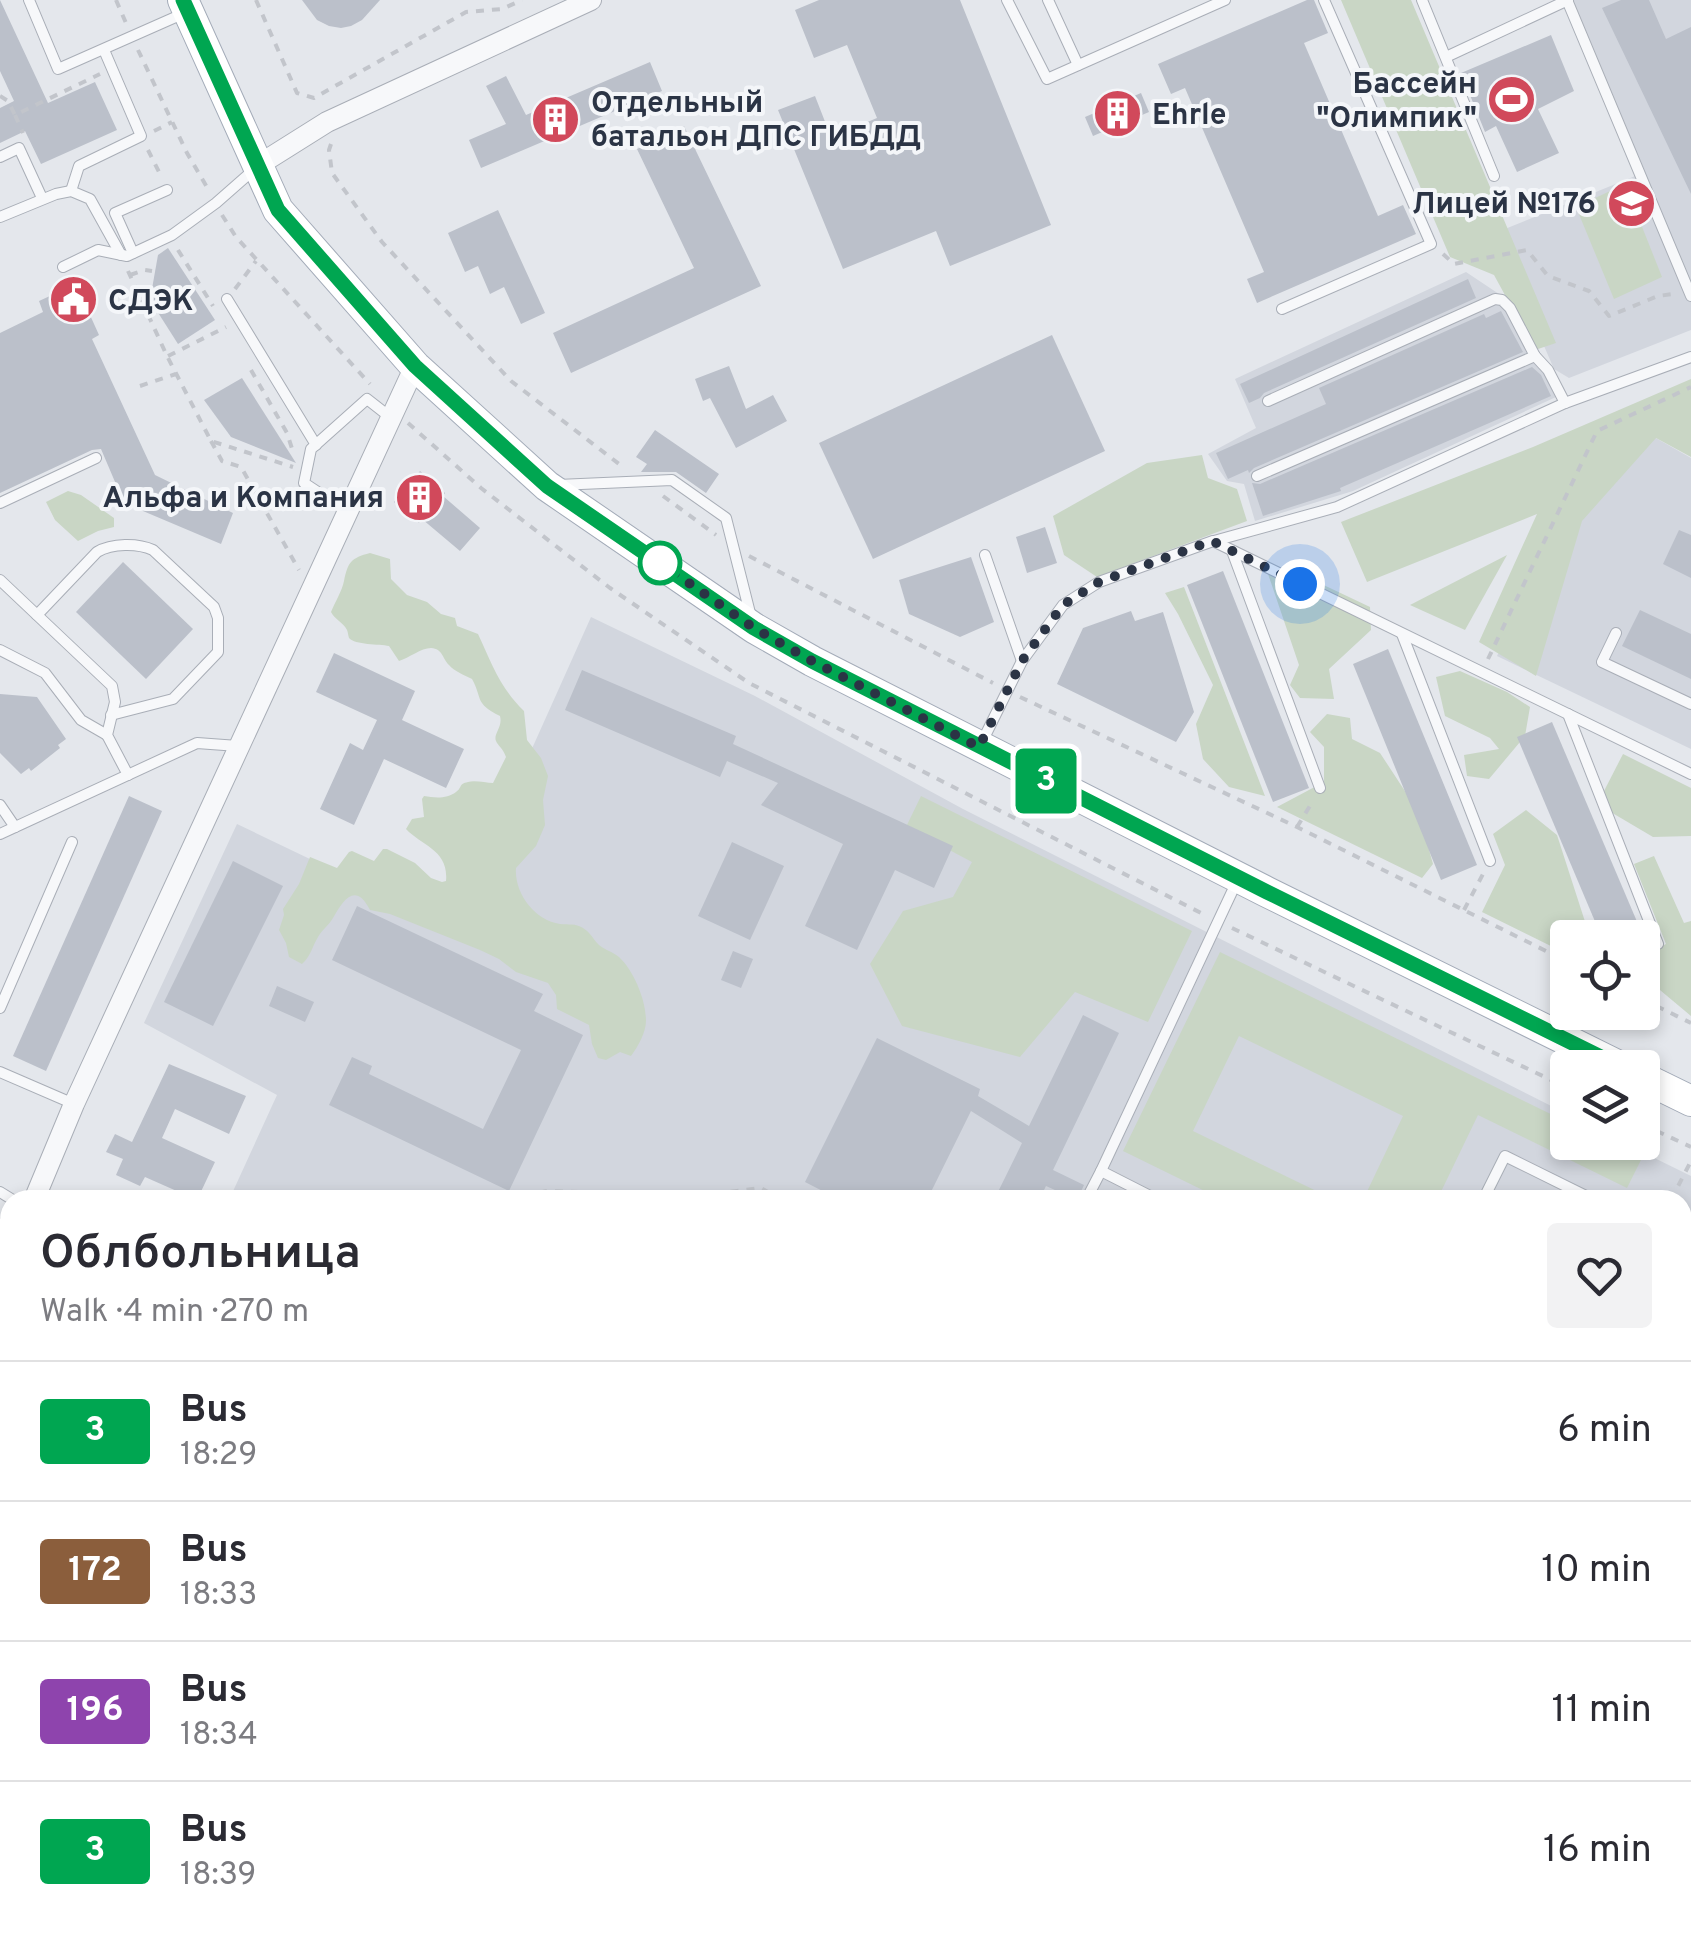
<!DOCTYPE html>
<html lang="en">
<head>
<meta charset="utf-8">
<style>
	body { margin:0; font-family:Overpass,sans-serif; background:#f2f2f3; color:#2b2b33; height:100vh; display:flex; flex-direction:column; font-size:38px; white-space:nowrap }
	* { box-sizing:border-box; margin:0 }
	p { font-size:32px; color:#7c7c81 }
	.icon { flex:none; width:55px; height:55px; fill:none; stroke:currentColor; stroke-width:2; stroke-linecap:round; stroke-linejoin:round }
	.map { position:relative; flex:1; overflow:hidden }
	.sheet { position:absolute; left:0px; top:1190px; width:1692px; height:752px; display:flex; flex-direction:column; background:#fff; border-radius:30px 30px 0 0; box-shadow:0 5px 15px #0003 }
	.sheet>* { flex:none }
	.badge { padding:0 20px; border-radius:8px; font-size:35px; line-height:65px }
	.controls { position:absolute; left:1550px; top:920px; display:grid; gap:20px }
	.controls a { display:grid; place-items:center; width:110px; height:110px; border-radius:10px; background:#fff; box-shadow:0 5px 15px #0003; font-size:50px }
	.you { position:absolute; width:50px; height:50px; margin:-25px; border:8px solid #fff; border-radius:50%; background:#1a73e8; box-shadow:0 0 0 15px #1a73e833 }
	.map>.badge { position:absolute; translate:-50% -50%; box-shadow:0 0 0 5px #fff }
	.round { display:grid; place-items:center; flex:none; width:105px; height:105px; border-radius:10px; background:#f2f2f3 }
	.overview { display:flex; align-items:center; justify-content:space-between; height:170px; padding:0 40px }
	h1 { font-size:48px; font-weight:600; line-height:75px }
	ul { padding:0; list-style:none }
	li { display:flex; align-items:center; gap:30px; height:140px; padding:0 40px; border-top:2px solid #e1e1e2 }
	li div { flex:1 }
	li b { display:block; font-size:38px }
	li em { font-style:normal }
	li .badge { min-width:110px; font-weight:700; text-align:center }
	.map>svg:first-child { display:block }
</style>
</head>
<body>
<div class="map">
<svg width="1691" height="1942" viewBox="0 0 1691 1942">
	<rect width="100%" height="100%" fill="#e4e7ec"/>
	<!-- built -->
	<g fill="#d2d6de">
		<path d="M1573,0H1691V330L1569,378L1554,369L1495,233L1645,172Z"/>
		<path d="M1466,272L1514,304L1556,397L1353,491L1255,521L1244,484L1227,481L1208,454L1256,428L1235,379Z"/>
		<path d="M1647,433L1691,458V749L1497,656L1599,445Z"/>
		<path d="M591,617L755,696L963,809L1567,1114L1568,1142L1624,1143L1691,1176V1929L1682,1925V1200H229L277,1095L144,1023L237,824L452,927Z"/>
	</g>
	<!-- green -->
	<g fill="#c9d6c5">
		<path d="M1341,0H1411L1556,343L1535,350L1494,275L1450,257Z"/>
		<path d="M1625,184L1662,277L1614,299L1576,207Z"/>
		<path d="M1691,379V457L1656,438L1582,521L1536,676L1479,642L1537,514L1367,582L1341,522L1533,447Z"/>
		<path d="M1202,455L1208,478L1237,489L1247,521L1097,577L1064,555L1053,516L1147,463Z"/>
		<path d="M68,491L81,495L114,518V527L98,531L78,541L55,520L46,502Z"/>
		<path d="M370,553L390,559L391,579L407,595L427,602L441,614L455,618L457,626L478,634C492,664 500,688 524,711L527,740L541,758L548,776L543,800L545,825L536,846L516,868C514,893 535,921 560,924C569,925 575,923 583,928C590,932 593,939 599,945C605,950 613,952 619,957C634,971 646,1000 646,1021C646,1032 638,1047 631,1056L620,1052L606,1060L598,1058L592,1044L589,1025L557,1009L556,995L548,983L516,972L499,959L480,950L390,914L370,910C355,881 343,901 333,918C329,925 322,930 318,937C312,947 311,956 302,964L289,957L286,943L279,930L284,915L283,909L299,884L310,857L337,868L349,852L352,851L374,861L383,849H387L415,863L431,878L442,882L446,881C449,850 422,846 406,829L412,819L424,817L422,799L424,796C435,798 447,799 456,792C463,787 458,784 468,782C475,780 486,783 493,783L506,757C503,748 498,746 496,741C493,734 503,727 500,716C474,703 483,699 472,679C464,675 454,671 449,665C442,658 443,649 431,648C421,648 409,658 399,661L389,646C379,644 355,645 349,638C348,635 348,632 347,630C343,622 335,620 331,612C335,602 342,591 344,581C348,562 351,558 370,553Z"/>
		<path d="M1507,555L1465,630L1410,605Z"/>
		<path d="M1268,574L1311,579L1370,607L1371,630L1329,669L1334,699L1300,698L1290,685L1299,665Z"/>
		<path d="M1184,587L1265,796L1229,787L1203,759L1196,724L1213,685L1178,614L1165,593Z"/>
		<path d="M1460,671L1507,692L1530,707L1525,736L1489,779L1467,776L1464,755L1499,749L1490,738L1445,716L1436,677Z"/>
		<path d="M1327,714L1350,718L1352,739L1380,753L1418,811L1433,864L1422,878L1277,807L1324,782V747L1310,732Z"/>
		<path d="M1623,754L1691,788V836L1653,837L1609,811L1603,793Z"/>
		<path d="M921,796L1192,931L1148,1022L1075,992L1020,1057L902,1026L870,964L903,911L953,897L972,862L906,827Z"/>
		<path d="M1526,810L1557,835L1590,937L1568,938L1567,954L1482,912L1505,865L1493,834Z"/>
		<path d="M1654,856L1684,923L1691,921V1016L1648,980H1643V956L1666,944L1634,864Z"/>
		<path d="M1220,952L1567,1122L1568,1142L1610,1143L1642,1158L1627,1188L1478,1115L1437,1200H1363L1403,1116L1239,1036L1193,1131L1335,1200H1223L1123,1151Z"/>
	</g>
	<!-- building -->
	<g fill="#bbc0ca">
		<path d="M0,0L48,103L95,82L117,130L41,164L25,131L0,143V108L14,101L0,71Z"/>
		<path d="M302,0H380L362,20L351,26L341,28L329,26L317,20Z"/>
		<path d="M819,0H960L1051,225L950,266L936,231L843,269L778,110L815,96L831,137L877,118L847,45L814,58L795,10Z"/>
		<path d="M1307,0H1314L1328,33L1304,43L1378,216L1403,205L1416,234L1257,303L1247,279L1264,272L1185,88L1171,94L1158,64Z"/>
		<path d="M1621,0H1649L1666,39L1691,27V194L1602,8Z"/>
		<path d="M1551,35L1574,91L1538,109L1559,153L1517,172L1496,126L1485,132L1461,73Z"/>
		<path d="M650,62L662,91L481,168L469,140L506,124L486,86L506,76L526,115Z"/>
		<path d="M1141,93L1149,112L1093,136L1085,117Z"/>
		<path d="M684,126L761,286L571,373L553,333L694,268L637,149Z"/>
		<path d="M498,210L545,313L521,324L504,287L490,294L478,266L465,272L448,233Z"/>
		<path d="M168,248L215,320L178,344L150,300L158,255Z"/>
		<path d="M1468,279L1476,298L1264,393L1260,398L1249,403L1240,384Z"/>
		<path d="M76,284L99,335L92,339L155,475L233,513L221,544L124,503L101,449L92,450L0,493V333L43,312L39,301Z"/>
		<path d="M1501,311L1523,352L1254,468L1249,473L1248,470L1228,479L1216,453L1326,404L1319,388L1484,314L1486,318Z"/>
		<path d="M1052,335L1105,451L873,559L819,443Z"/>
		<path d="M729,366L746,409L773,395L787,421L736,448L710,398L703,401L695,379Z"/>
		<path d="M1532,367L1541,375L1551,396L1340,488L1341,491L1263,516L1252,483L1260,484Z"/>
		<path d="M242,378L296,463L231,437L204,400Z"/>
		<path d="M655,430L719,474L706,493L676,472H641L647,464L636,457Z"/>
		<path d="M420,471L445,493L443,496L480,528L460,551L422,519L419,523L394,502Z"/>
		<path d="M1045,527L1057,563L1027,573L1016,537Z"/>
		<path d="M1679,530L1691,535V578L1663,564Z"/>
		<path d="M971,557L994,622L960,637L909,614L899,580Z"/>
		<path d="M123,562L193,629L146,679L76,612Z"/>
		<path d="M1223,571L1309,788L1273,802L1187,585Z"/>
		<path d="M1640,610L1691,634V679L1622,646Z"/>
		<path d="M1131,611L1135,621L1163,612L1194,712L1176,742L1057,684L1083,628Z"/>
		<path d="M1388,649L1477,865L1441,880L1353,664Z"/>
		<path d="M334,653L415,691L402,720L464,749L446,788L384,759L354,825L320,809L350,743L363,750L377,720L316,692Z"/>
		<path d="M582,670L736,736L733,744L953,846L934,888L895,870L857,950L805,926L843,844L761,805L778,783L727,761L720,777L565,710Z"/>
		<path d="M0,694L37,697L66,739L58,745L60,748L31,771L29,768L21,774L0,753Z"/>
		<path d="M1552,722L1644,938H1602L1517,737Z"/>
		<path d="M129,796L162,811L46,1071L13,1056Z"/>
		<path d="M732,842L784,866L750,940L698,916Z"/>
		<path d="M233,861L283,886L213,1026L164,1002Z"/>
		<path d="M357,906L543,994L534,1011L583,1035L509,1191L329,1105L352,1057L372,1066L369,1074L483,1129L521,1050L332,960Z"/>
		<path d="M733,951L753,959L741,988L721,980Z"/>
		<path d="M277,986L314,1002L305,1022L269,1006Z"/>
		<path d="M1083,1015L1119,1033L1053,1170L1084,1185L1077,1200L1046,1186L1039,1200H994L1022,1143L971,1111L927,1200H840L805,1182L877,1038L980,1089L978,1096L1029,1126Z"/>
		<path d="M169,1064L246,1096L229,1134L175,1109L162,1138L215,1162L197,1200L145,1177L140,1186L116,1175L123,1159L106,1152L115,1134L132,1142Z"/>
	</g>
	<g fill="none" stroke-linecap="round" stroke-linejoin="round">
		<defs>
			<g id="service">
				<path d="M29,0L58,69L187,12"/>
				<path d="M1007,0L1047,79L1225,0"/>
				<path d="M1048,0L1078,65"/>
				<path d="M1422,0L1494,176"/>
				<path d="M1567,0L1691,296"/>
				<path d="M1446,57L1568,0"/>
				<path d="M0,157L19,148L42,198"/>
				<path d="M71,191L79,166L141,136L104,50"/>
				<path d="M0,217L56,194L71,191L90,199L121,255"/>
				<path d="M133,253L115,213L167,190"/>
				<path d="M63,267L98,250L127,256L172,235L216,203L257,167"/>
				<path d="M227,299L316,445"/>
				<path d="M1282,309L1431,244L1324,0"/>
				<path d="M1268,401L1495,299L1502,300L1510,308L1535,356L1548,370L1565,403"/>
				<path d="M1257,476L1535,356"/>
				<path d="M558,485L672,480L726,518L751,617"/>
				<path d="M0,503L96,458"/>
				<path d="M348,512L304,483L311,449L367,399L390,417"/>
				<path d="M1214,541L1337,507L1565,403L1691,357"/>
				<path d="M1232,551L1320,788"/>
				<path d="M985,555L1022,661"/>
				<path d="M0,580L112,686L115,702L107,735L128,775"/>
				<path d="M37,615L97,552C112,543 138,543 153,550L214,607L218,618V652L173,699L111,715"/>
				<path d="M1616,633L1602,662L1691,704"/>
				<path d="M1402,634L1490,861"/>
				<path d="M0,650L45,673L81,720L107,735"/>
				<path d="M1568,714L1658,944"/>
				<path d="M982,742L1022,661L1063,605L1099,582L1213,541L1691,774"/>
				<path d="M0,805L15,827"/>
				<path d="M0,834L197,743L238,746"/>
				<path d="M0,1008L72,842"/>
				<path d="M0,1072L74,1104"/>
				<path d="M0,1192L13,1200"/>
				<path d="M1086,1200L1101,1171"/>
				<path d="M1158,1200L1101,1171L1238,879"/>
				<path d="M1483,1200L1505,1156L1594,1200"/>
				<path d="M0,1225L10,1219"/>
				<path d="M1682,1244L1691,1248"/>
				<path d="M0,1411L10,1435"/>
				<path d="M0,1521L10,1517"/>
				<path d="M1682,1532L1691,1536"/>
				<path d="M1682,1919L1691,1902"/>
				<path d="M1657,1932L1676,1942"/>
			</g>
			<g id="minor">
				<path d="M257,166L327,122L591,0"/>
				<path d="M34,1200L74,1104L415,366"/>
				<path d="M0,1251L10,1238"/>
				<path d="M0,1931L3,1942"/>
				<path d="M558,1932L562,1942"/>
				<path d="M1134,1942L1141,1932"/>
			</g>
			<g id="primary">
				<path d="M183,0L278,210L415,366L547,486L754,628L812,661L1267,892L1623,1068"/>
				<path d="M1642,1077L1691,1101"/>
			</g>
		</defs>
		<!-- service casing -->
		<use href="#service" stroke="#a9aeb7" stroke-width="12"/>
		<!-- minor casing -->
		<use href="#minor" stroke="#a9aeb7" stroke-width="22"/>
		<!-- primary casing -->
		<use href="#primary" stroke="#a3abb8" stroke-width="32"/>
		<!-- path -->
		<g stroke="#c2c5cb" stroke-width="4" stroke-dasharray="8 8" stroke-linecap="butt">
			<path d="M116,0L126,23"/>
			<path d="M256,0L297,93L314,98L466,12L502,9L522,0"/>
			<path d="M138,50L187,153L208,189"/>
			<path d="M0,96L8,101L15,115L100,74"/>
			<path d="M15,115L23,133"/>
			<path d="M154,131L172,122"/>
			<path d="M331,144L329,150L332,173L382,242L511,381L623,467"/>
			<path d="M148,150L162,178"/>
			<path d="M222,215L236,237L370,384"/>
			<path d="M178,250L213,306"/>
			<path d="M1443,254L1454,264L1527,250L1548,276L1589,291L1609,316L1658,296L1673,294"/>
			<path d="M128,271L167,356L211,441L293,467"/>
			<path d="M130,275L145,270L152,271"/>
			<path d="M235,289L256,261"/>
			<path d="M168,356L226,327"/>
			<path d="M251,370L287,433L294,455"/>
			<path d="M140,386L176,374"/>
			<path d="M408,423L481,488L610,588L749,683L1205,915"/>
			<path d="M211,441L222,461L241,467L299,570"/>
			<path d="M663,496L716,535"/>
			<path d="M749,556L993,683"/>
			<path d="M1488,659L1597,431L1691,387"/>
			<path d="M1020,697L1297,827L1568,962"/>
			<path d="M1297,827L1313,801"/>
			<path d="M1464,910L1483,874"/>
			<path d="M1232,928L1568,1088"/>
			<path d="M1642,977L1652,958"/>
			<path d="M1642,999L1691,1023"/>
			<path d="M1642,1124L1691,1147"/>
			<path d="M406,1200H411"/>
			<path d="M508,1200L547,1191L695,1196L761,1188L782,1200"/>
			<path d="M1671,1200L1691,1161"/>
		</g>
		<!-- service -->
		<use href="#service" stroke="#f7f8fa" stroke-width="10"/>
		<!-- minor -->
		<use href="#minor" stroke="#f7f8fa" stroke-width="20"/>
		<!-- primary -->
		<use href="#primary" stroke="#fff" stroke-width="30"/>
	</g>
	<g fill="none" stroke-linecap="round" stroke-linejoin="round">
		<defs>
			<path id="line" d="M183,0L278,210L415,366L547,486L754,628L812,661L1267,892L1623,1068"/>
		</defs>
		<!-- line casing -->
		<use href="#line" stroke="#fff" stroke-width="22"/>
		<!-- line -->
		<use href="#line" stroke="#00a651" stroke-width="15"/>
		<!-- walk -->
		<path stroke="#2b3445" stroke-width="10" stroke-dasharray="0 18" d="M660,563L754,628L812,661L979,747L1022,661L1063,605L1099,582L1212,541L1300,584"/>
	</g>
	<!-- icons -->
	<defs>
		<symbol id="stadium-disc" viewBox="-11 -11 22 22"><circle r="9.5" fill="#d1495b" stroke="#f4f6f9"/><path d="M0-5a6.5 5 0 1 0 0 10a6.5 5 0 1 0 0-10ZM-3.5-1.8h7v3.6h-7Z" fill="#fff"/></symbol>
		<symbol id="building-disc" viewBox="-11 -11 22 22"><circle r="9.5" fill="#d1495b" stroke="#f4f6f9"/><path d="M-4-6H4V6H1V3H-1V6H-4ZM-2.5-4.3h1.7v1.8h-1.7ZM.8-4.3h1.7v1.8H.8ZM-2.5-1h1.7V.8h-1.7ZM.8-1h1.7V.8H.8Z" fill="#fff"/></symbol>
		<symbol id="school-disc" viewBox="-11 -11 22 22"><circle r="9.5" fill="#d1495b" stroke="#f4f6f9"/><path d="M0-5L7-2L0 1L-7-2ZM-4 1L0 2.5L4 1V4Q0 6-4 4Z" fill="#fff"/></symbol>
		<symbol id="civic-disc" viewBox="-11 -11 22 22"><circle r="9.5" fill="#d1495b" stroke="#f4f6f9"/><path d="M-.6-6.5H3V-4.5H.6V-3L4-1V1h2V6H-6V1h2V-1L-.6-3ZM-1.2 2.5V6h2.4V2.5Z" fill="#fff"/></symbol>
	</defs>
	<g fill-rule="evenodd">
		<use href="#stadium-disc" x="1484" y="72" width="55" height="55"/>
		<use href="#building-disc" x="1090" y="86" width="55" height="55"/>
		<use href="#building-disc" x="528" y="92" width="55" height="55"/>
		<use href="#school-disc" x="1604" y="176" width="55" height="55"/>
		<use href="#civic-disc" x="46" y="272" width="55" height="55"/>
		<use href="#building-disc" x="392" y="470" width="55" height="55"/>
	</g>
	<!-- markers -->
	<circle fill="#fff" stroke="#00a651" stroke-width="5" cx="660" cy="563" r="20"/>
	<g text-anchor="middle" stroke-width="8" stroke-linejoin="round" paint-order="stroke">
		<!-- poi labels -->
		<g font-size="30" font-weight="bold" fill="#2b3445" stroke="#f4f6f9" text-anchor="end">
			<text x="1477" y="93">Бассейн<tspan x="1477" dy="34">"Олимпик"</tspan></text>
			<text x="591" y="112" text-anchor="start">Отдельный<tspan x="591" dy="34">батальон ДПС ГИБДД</tspan></text>
			<text x="1152" y="124" text-anchor="start">Ehrle</text>
			<text x="1596" y="213">Лицей №176</text>
			<text x="108" y="310" text-anchor="start">СДЭК</text>
			<text x="384" y="507">Альфа и Компания</text>
		</g>
	</g>
</svg>
<div class="controls">
<a><svg class="icon" aria-label="locate" viewBox="0 0 24 24"><circle cx="12" cy="12" r="6"/><path d="M12 2v4M12 18v4M2 12h4M18 12h4"/></svg></a>
<a><svg class="icon" aria-label="layers" viewBox="0 0 24 24"><path d="M12 4l9 5-9 5-9-5zM3 14l9 5 9-5"/></svg></a>
</div>
<div class="you" style="left:1300px;top:584px"></div>
<b class="badge" style="left:1046px;top:781px;background:#00a651;color:#fff">3</b>
<section class="sheet">
<div class="overview"><div><h1>Облбольница</h1><p>Walk · 4 min · 270 m</p></div><a class="round"><svg class="icon" aria-label="heart" viewBox="0 0 24 24"><path d="M12 20l-8-8c-3-5 5-10 8-4 3-6 11-1 8 4z"/></svg></a></div>
<ul>
<li><span class="badge" style="background:#00a651;color:#fff">3</span><div><b>Bus</b><p>18:29</p></div><em>6 min</em></li>
<li><span class="badge" style="background:#8b5e3c;color:#fff">172</span><div><b>Bus</b><p>18:33</p></div><em>10 min</em></li>
<li><span class="badge" style="background:#8e44ad;color:#fff">196</span><div><b>Bus</b><p>18:34</p></div><em>11 min</em></li>
<li><span class="badge" style="background:#00a651;color:#fff">3</span><div><b>Bus</b><p>18:39</p></div><em>16 min</em></li>
</ul>
</section>
</div>
</body>
</html>
